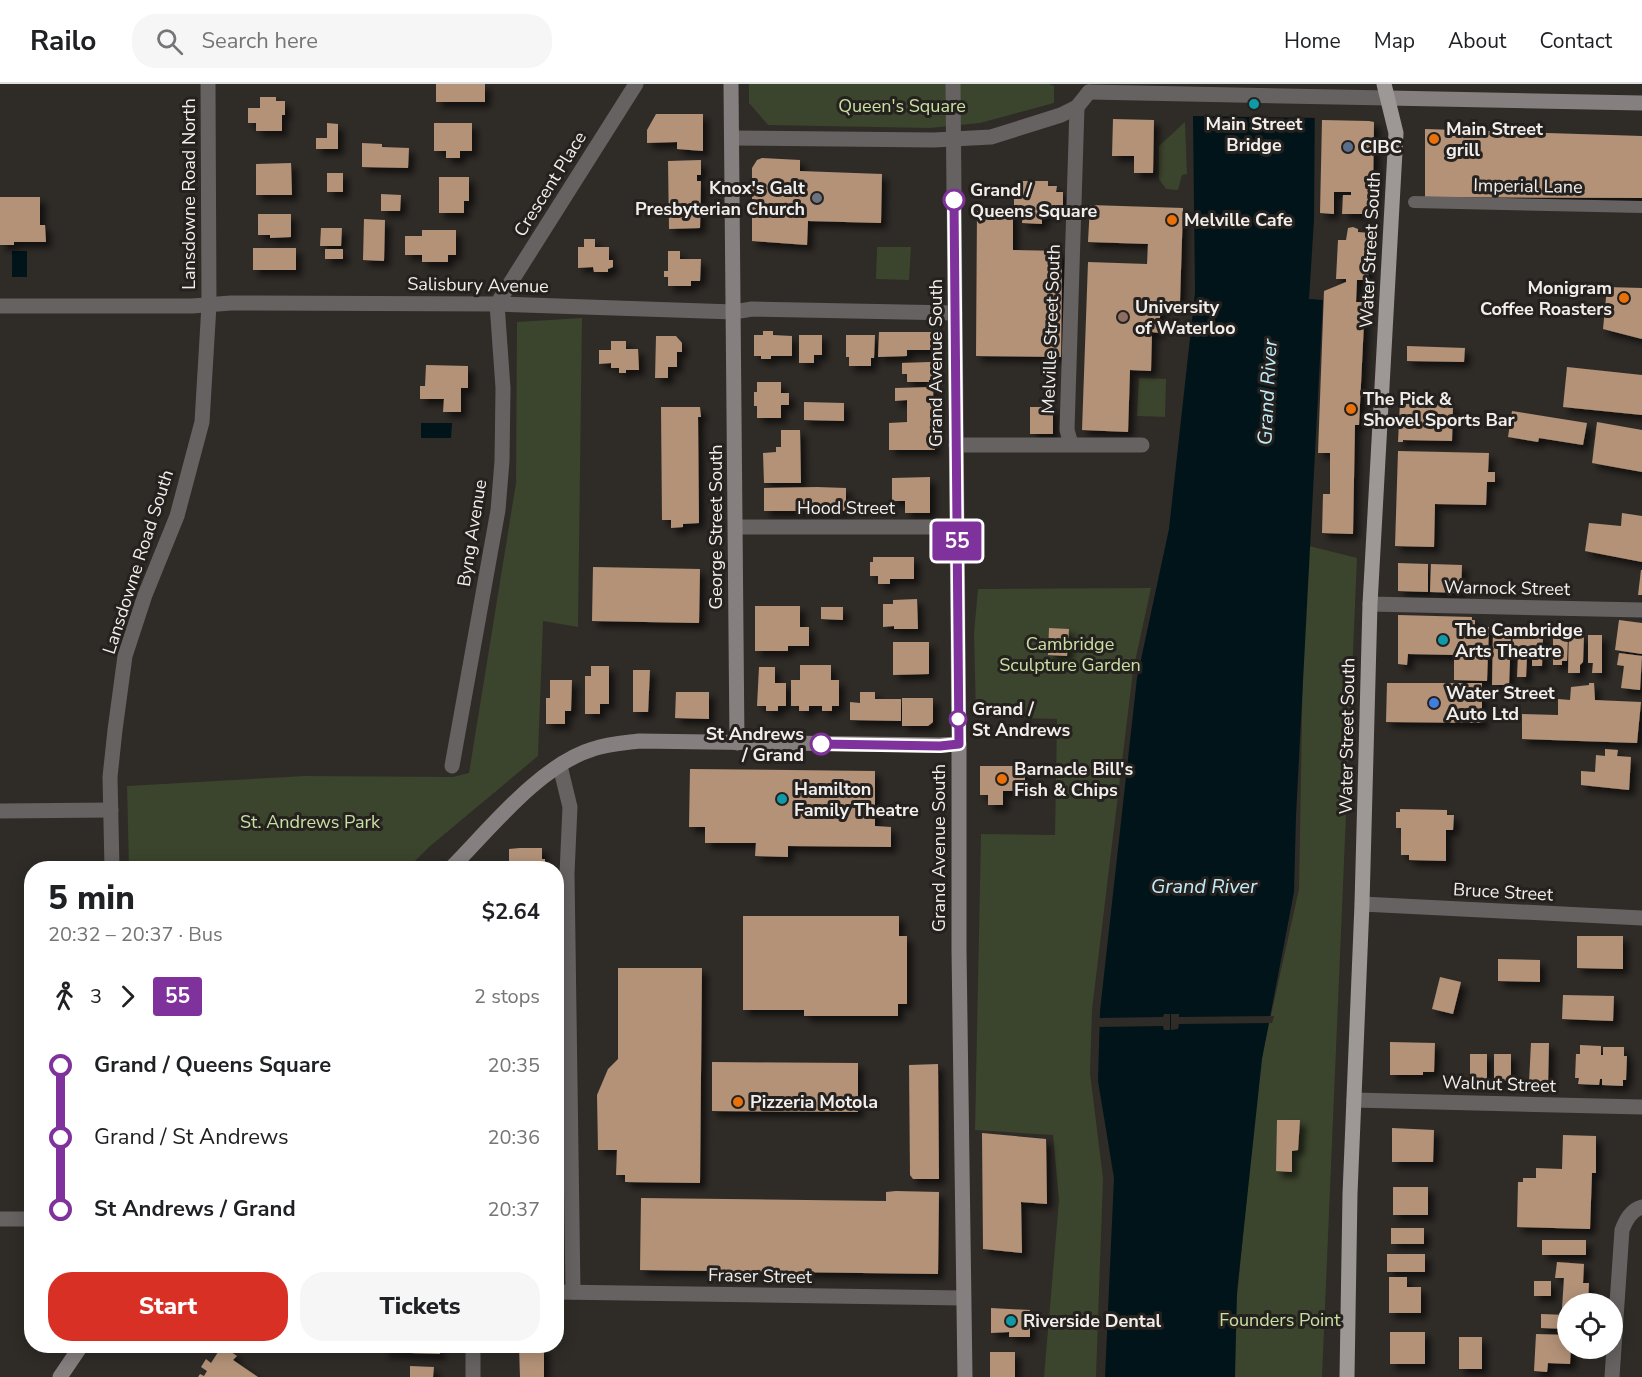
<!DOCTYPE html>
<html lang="en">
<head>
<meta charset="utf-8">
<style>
	body { margin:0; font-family:"Nunito Sans",sans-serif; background:#f6f6f6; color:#202124; height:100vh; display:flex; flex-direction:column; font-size:22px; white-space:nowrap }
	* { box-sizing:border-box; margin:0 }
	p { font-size:20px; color:#757577 }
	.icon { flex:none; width:33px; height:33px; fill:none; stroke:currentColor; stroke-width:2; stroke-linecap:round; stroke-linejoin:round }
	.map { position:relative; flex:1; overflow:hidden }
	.details { position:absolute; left:24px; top:777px; width:540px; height:492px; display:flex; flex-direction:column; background:#fff; border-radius:24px; box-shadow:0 3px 15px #0003 }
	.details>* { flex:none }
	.badge { padding:0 12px; border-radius:4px; font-size:21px; line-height:39px }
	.controls { position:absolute; left:1557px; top:1209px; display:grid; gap:12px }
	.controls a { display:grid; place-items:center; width:66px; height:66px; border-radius:50%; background:#fff; box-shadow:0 3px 15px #0003; font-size:30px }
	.map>.badge { position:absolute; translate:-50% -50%; box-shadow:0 0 0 3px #fff }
	.legs { display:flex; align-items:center; gap:9px; height:66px; padding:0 24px; font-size:20px }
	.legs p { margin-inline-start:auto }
	.headline { display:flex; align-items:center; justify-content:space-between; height:102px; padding:0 24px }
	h1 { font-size:33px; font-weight:800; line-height:45px }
	.action { display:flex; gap:12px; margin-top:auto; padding:12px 24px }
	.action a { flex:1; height:69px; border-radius:24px; background:#d93025; color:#fff; font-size:24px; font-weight:800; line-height:69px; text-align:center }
	.action a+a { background:#f6f6f6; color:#202124 }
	ul { padding:0 24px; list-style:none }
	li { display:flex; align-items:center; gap:21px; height:72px; font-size:22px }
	li i { display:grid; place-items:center; width:9px; height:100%; margin:0 8px; background:currentColor }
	li i::after { content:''; width:15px; height:15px; margin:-8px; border:4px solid; border-radius:50%; background:#fff }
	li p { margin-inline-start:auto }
	li:first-child i { background:linear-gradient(#0000 50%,currentColor 0) }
	li:last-child i { background:linear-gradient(currentColor 50%,#0000 0) }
	header { display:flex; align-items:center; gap:36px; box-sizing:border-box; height:84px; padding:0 30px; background:#fff; border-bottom:2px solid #e0e0e0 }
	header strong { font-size:28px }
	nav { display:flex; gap:33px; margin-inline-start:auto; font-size:21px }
	.search { width:420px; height:54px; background:#f6f6f6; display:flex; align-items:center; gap:15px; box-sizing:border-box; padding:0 21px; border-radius:24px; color:#757577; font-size:22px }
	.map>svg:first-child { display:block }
</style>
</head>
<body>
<header>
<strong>Railo</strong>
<div class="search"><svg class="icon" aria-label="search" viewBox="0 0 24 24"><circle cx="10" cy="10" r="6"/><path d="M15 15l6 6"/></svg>Search here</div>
<nav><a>Home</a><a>Map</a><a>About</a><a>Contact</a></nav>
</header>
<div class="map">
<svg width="1642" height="1293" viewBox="0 0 1642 1293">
	<defs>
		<filter id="shadow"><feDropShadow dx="5.5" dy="5.5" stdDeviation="3" flood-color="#0009"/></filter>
	</defs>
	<rect width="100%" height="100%" fill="#2f2b27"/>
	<!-- green -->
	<g fill="#3b442c">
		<path d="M749,0H1049L1054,2V19L980,39L930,44L768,41L749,19Z"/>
		<path d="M1185,38L1187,90L1182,91L1178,106L1166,105L1159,95V62Z"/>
		<path d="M877,163H911L909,196L876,195Z"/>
		<path d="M582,234L578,543L543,537L538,672L429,763L408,784H129L127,702L305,692L453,693L469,689L516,399L517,238Z"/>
		<path d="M1139,294L1166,295L1165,333L1137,332Z"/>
		<path d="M1305,461L1357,474L1322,1293H1233L1236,1223L1259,985L1299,805Z"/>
		<path d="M1151,504L1133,587L1092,926L1090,989L1103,1094L1096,1293H1044L1059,1116L1053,1051L975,1046L981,750L1055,751L1057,635L976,633L974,549L978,505Z"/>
	</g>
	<!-- water -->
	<g fill="#00141a">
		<path d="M1252,0V34L1257,33V0H1315L1314,136L1309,215L1323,216L1296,731L1294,808L1262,975L1237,1208L1235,1293H1105L1114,1094L1098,997L1100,927L1137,594L1169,445L1195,209L1193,30Z"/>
		<path d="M27,167V193H12V167Z"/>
		<path d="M421,339H452L451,354H421Z"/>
	</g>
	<!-- pier -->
	<g fill="#2f2b27">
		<path d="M1191,0H1318L1319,34L1190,32Z"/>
		<path d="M1164,930H1170V946H1164L1163,942L1096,943L1097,934L1163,933Z"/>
		<path d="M1171,930H1179V933L1274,932L1272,939L1179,940L1178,945L1171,946Z"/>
	</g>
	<!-- building -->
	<g fill="#b39278" filter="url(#shadow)">
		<rect x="436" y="0" width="49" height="18"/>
		<path d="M260,13H276V17H285V31H282V47H256V39H248V24H260Z"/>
		<path d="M656,30H703V67L677,65V58L647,59V46Z"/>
		<path d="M1113,35L1154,36L1153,89H1134V72H1112Z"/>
		<path d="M1322,36L1369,37L1374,38L1373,108H1371L1370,130H1342L1343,111H1351V108H1334V130L1320,129Z"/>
		<path d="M327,39L338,40V65H316V54H327Z"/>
		<path d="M434,39H472V67H460V74H446V67H434Z"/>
		<path d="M1425,45L1642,52V114L1425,113Z"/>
		<path d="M362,59L382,60V63L409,64L408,84L362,83Z"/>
		<path d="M762,74L800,76V87L882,90L881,139L808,137L807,161L752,157V84L757,76Z"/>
		<path d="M701,76V91H697V97H701L700,144L669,145L668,77Z"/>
		<path d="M291,79L292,111H256V80Z"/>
		<rect x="327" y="89" width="16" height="19"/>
		<path d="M439,93H469V117H464V129H439Z"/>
		<path d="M1017,97H1048V102H1057L1056,108H1063V124H1049V131H1042V140L1022,139L1023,129L1014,128V106L1017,105Z"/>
		<path d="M381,110L401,111L400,127H381Z"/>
		<path d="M0,113H40V141H45L46,158H14V161H0Z"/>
		<path d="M1090,121L1183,124L1180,218H1161L1159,249L1152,248L1151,287L1130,286L1128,348L1082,346L1088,178L1147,180L1148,160L1088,158Z"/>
		<path d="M977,127L1013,128V166L1062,167L1061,273L976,272Z"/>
		<path d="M258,130H291V153L270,154V151H258Z"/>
		<path d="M364,135L385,136L384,177L363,176Z"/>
		<path d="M1353,143L1358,145V148L1369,149V158L1368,196H1357L1356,218H1365L1359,341H1355L1353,450L1322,449L1323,410H1330V369H1318L1324,207L1346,198V195H1336L1338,156H1346L1348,144Z"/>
		<path d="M321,144H342L341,162H320Z"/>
		<path d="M422,146H456V171H448V178H422V171H405V152H422Z"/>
		<path d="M584,155H595V163H609V176H613V183L608,185V188H594L593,183L578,184V163H584Z"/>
		<rect x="253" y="164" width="43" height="22"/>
		<rect x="325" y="165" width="18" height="10"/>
		<path d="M668,167H680V175H701L700,197H691V202H668V193H664V187H668Z"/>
		<path d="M1607,203L1642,204V255L1603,245Z"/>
		<path d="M763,247H773V251L792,252V272H771V275H761V272H754V251H763Z"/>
		<path d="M879,248H935L934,266H907V272L878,273Z"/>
		<path d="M799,251H822V271H814V279H799Z"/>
		<path d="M846,251H875L874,274H871V282H849V273H846Z"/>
		<path d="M656,252H676L682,259V268H677V283H668V294H655Z"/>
		<path d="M611,257H626V265H638L639,286H626V289H619V284H611V279L599,280V266H611Z"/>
		<path d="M1407,262L1465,264L1464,278L1407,277Z"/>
		<path d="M929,278L934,279V296H929V298H907V290H902V279Z"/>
		<path d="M426,281L468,282V304H461V328H443L444,315H420V302H425Z"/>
		<path d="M1567,283L1642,291V331L1563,323Z"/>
		<path d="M757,298H781V309H789V321H781V334H757V322H754V308H757Z"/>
		<path d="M933,303L935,366H889V339L907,338V316L895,317V304Z"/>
		<path d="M804,318L844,319V337L804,336Z"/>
		<path d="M1400,318H1405V320L1453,321L1452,357L1403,356V358H1398Z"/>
		<path d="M661,323H700L701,333H698L699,439L683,440V443L671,444V436H662Z"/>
		<rect x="1030" y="323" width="23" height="27"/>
		<path d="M1512,327L1587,339L1583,361L1539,354L1538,358L1508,353Z"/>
		<path d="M1597,338L1642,346V388L1592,379Z"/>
		<path d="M781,346H800L801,399H764L763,369L776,368V363H781Z"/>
		<path d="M1398,367L1489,369L1488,388H1495V398H1487L1486,421L1435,420L1434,463L1395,462Z"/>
		<path d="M930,393V429H905V417H892V394Z"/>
		<path d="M817,403L846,404V427H764V404Z"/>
		<path d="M1622,429L1642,432V478L1585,467L1589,439L1621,442Z"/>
		<path d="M873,473H914V495H890V500H878V492H870V478H873Z"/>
		<path d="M1398,479L1428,480V508L1398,507Z"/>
		<path d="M1431,480L1462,481L1461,509L1430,508Z"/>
		<path d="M593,483L700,485L699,539L592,537Z"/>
		<path d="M1641,486H1642V511H1638Z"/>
		<path d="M917,515L918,545H894V542L883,543V520H893V516Z"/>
		<path d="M755,522H800V543H809V562H788V567H755Z"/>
		<path d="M821,523H843V536L821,535Z"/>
		<path d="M1398,531L1472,533V536H1475V543H1489L1487,597L1454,596V571L1408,570L1407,581L1398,580Z"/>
		<path d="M1619,536L1642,539V570L1615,566Z"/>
		<path d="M1049,544L1069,545L1067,572L1048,571Z"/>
		<path d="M1493,550L1511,551L1509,601H1492Z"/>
		<path d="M1513,550L1543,551L1542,582H1532V573H1527L1526,593H1517L1518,573H1512Z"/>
		<path d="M1553,550L1568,551L1567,577H1562V581H1553Z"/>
		<path d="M1569,551H1584L1583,578L1580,581V589H1568Z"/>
		<path d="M1588,551H1602V589H1592L1593,579H1588Z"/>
		<path d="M893,558H929V590L893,591Z"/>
		<path d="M1619,569L1642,572L1640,606L1621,604L1624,582L1617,581Z"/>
		<path d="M800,581H831V596H839V622H832V627H822V622H809V627H799V622H791V596H800Z"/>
		<path d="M591,582H609V620H600V630H585V592H591Z"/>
		<path d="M759,583H775V599H786V622H778V627H766V622H757Z"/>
		<path d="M633,586H650L648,628H633Z"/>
		<path d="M550,596H572L571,627H565V640H546V614H550Z"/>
		<path d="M1387,599H1482V639L1386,638Z"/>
		<path d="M1589,599H1594L1595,616L1641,618L1637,659L1522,655V630L1558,631V615L1570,616L1571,603L1589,601Z"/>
		<path d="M676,608H709V635L675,634Z"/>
		<path d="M860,608H875V615H901V637L850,636V618L860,619Z"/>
		<path d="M902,614H933V638L928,642H902Z"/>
		<path d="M1605,665L1618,666L1617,672L1631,673L1629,706L1581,701V687L1595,688L1596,671L1605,672Z"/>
		<path d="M980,682H1025V707H1003V721H988V711H980Z"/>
		<path d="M690,685L875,687V742L891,743V763L788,762V773L755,772L756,759H705V743H689Z"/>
		<path d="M1400,725L1447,726V731H1454L1453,746H1446V777L1409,776V771H1401V744H1396V728H1400Z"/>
		<path d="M520,764H542V775H545V784H509V765Z"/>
		<path d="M743,832H899V852H907V920H898V932H804V926H743Z"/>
		<path d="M1577,852H1623V885L1577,884Z"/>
		<path d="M1498,875L1540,876V898L1498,897Z"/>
		<path d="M618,884H702L700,1099L625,1098V1091H616L617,1066H598L597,1011L608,985L618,975Z"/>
		<path d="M1440,893L1461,898L1453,930L1432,925Z"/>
		<path d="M1563,911L1614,912L1613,937L1562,935Z"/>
		<path d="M1390,958L1435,959L1434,988H1423V991H1390Z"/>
		<path d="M1531,959H1549L1548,1000L1529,999Z"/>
		<path d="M1580,961L1601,962V971H1603V963H1624V972H1627L1626,996H1623V1002L1602,1001V995H1600L1599,1001L1578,1000L1579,994H1575L1576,970H1580Z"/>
		<rect x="1470" y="970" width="17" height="26"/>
		<rect x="1494" y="970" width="17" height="27"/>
		<path d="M712,978L858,979V1028L712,1027Z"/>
		<path d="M938,980L939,1095H913L910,1091L909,981Z"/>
		<path d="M1277,1036H1300L1298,1066L1292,1067V1088L1276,1087Z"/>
		<path d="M1392,1044L1434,1046L1433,1078H1392Z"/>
		<path d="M982,1049L1046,1055L1047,1120L1021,1118L1022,1169L983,1165Z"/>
		<path d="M1563,1051L1596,1052V1089H1592L1590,1145L1517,1143L1518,1098H1523V1094H1536V1084L1562,1085Z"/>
		<rect x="1393" y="1103" width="35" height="28"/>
		<path d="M896,1107L939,1108L938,1190L640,1186L641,1114L886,1117V1108Z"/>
		<rect x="1391" y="1144" width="33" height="16"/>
		<rect x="1542" y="1156" width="44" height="15"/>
		<rect x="1387" y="1170" width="38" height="18"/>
		<path d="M1557,1178L1584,1180L1583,1199H1589L1588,1220H1568V1224H1562L1564,1194H1555Z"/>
		<path d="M1389,1193H1407V1203H1421V1229H1389Z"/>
		<rect x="1534" y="1197" width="17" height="15"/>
		<path d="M991,1224L1030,1226V1253H1009V1248L991,1249Z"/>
		<path d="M1541,1230L1568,1231V1245L1541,1244Z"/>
		<rect x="1390" y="1248" width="35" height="32"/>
		<path d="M1536,1250L1568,1251V1264H1571L1570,1280L1548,1279L1547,1288L1534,1287Z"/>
		<rect x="1459" y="1253" width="23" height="32"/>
		<path d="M222,1262L237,1272L233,1276L258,1293H198L200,1290L204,1292L207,1287L201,1283L206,1275L211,1279Z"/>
		<path d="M383,1262H440V1270L383,1268Z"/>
		<path d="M519,1262H544V1293H520Z"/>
		<rect x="990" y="1268" width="25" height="25"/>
		<path d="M410,1282L434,1283L433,1293H410Z"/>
	</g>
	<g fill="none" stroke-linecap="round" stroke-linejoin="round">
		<!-- pedestrian -->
		<path stroke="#656261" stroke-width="12" d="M1414,118L1642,123"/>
		<!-- minor -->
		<g stroke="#656261" stroke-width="15">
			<path d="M497,220L636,0"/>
			<path d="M0,222H192L231,219L497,220L734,228L752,225L955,229"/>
			<path d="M1071,360L1067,346L1077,23"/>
			<path d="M956,361H1142"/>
			<path d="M736,443H957"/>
			<path d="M1370,520L1642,526"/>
			<path d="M452,682L498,426L502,377L503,304L497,220"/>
			<path d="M560,682L570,723L567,789L573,1208"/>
			<path d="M0,727L111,726"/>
			<path d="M112,784L110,693L115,646L125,572L145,511L177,432L202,338L209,221L208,0"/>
			<path d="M1362,820L1642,834"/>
			<path d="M1354,1016L1642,1023"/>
			<path d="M0,1135H32"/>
			<path d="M556,1208L963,1214"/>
			<path d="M473,1262V1293"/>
			<path d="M1612,1293L1622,1146C1626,1136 1631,1126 1642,1123"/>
		</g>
		<!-- tertiary -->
		<g stroke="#656261" stroke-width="15">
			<path d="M953,0L959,660"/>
			<path d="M1089,8L1388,14"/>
			<path d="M732,54L934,56L991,53L1061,31L1077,23L1089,8"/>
		</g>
		<!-- secondary -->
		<g stroke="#85807f" stroke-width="15">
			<path d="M731,0L737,659"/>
			<path d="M1388,14L1642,19"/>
			<path d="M451,784C489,746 540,681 593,665C608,660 623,659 639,657L940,661L959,660V866L965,1293"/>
			<path d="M60,1293L81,1262"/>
		</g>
		<!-- primary -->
		<path stroke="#9d9796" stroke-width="15" d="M1347,1293L1350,1110L1362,820L1370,520L1396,49L1384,0"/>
	</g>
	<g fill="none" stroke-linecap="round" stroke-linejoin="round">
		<defs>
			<path id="line-1" d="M821,660L940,662L959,660L954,116"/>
		</defs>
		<!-- line-1 casing -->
		<use href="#line-1" stroke="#fff" stroke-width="14"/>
		<!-- line-1 -->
		<use href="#line-1" stroke="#7f329c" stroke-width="9"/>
	</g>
	<!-- markers -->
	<g fill="#0f9aa8" stroke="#25211e" stroke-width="2">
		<circle cx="1254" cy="20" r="6"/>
		<circle cx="1443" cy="556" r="6"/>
		<circle cx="782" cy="715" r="6"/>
		<circle cx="1011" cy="1237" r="6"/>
	</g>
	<g fill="#e8710a" stroke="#25211e" stroke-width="2">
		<circle cx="1434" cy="55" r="6"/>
		<circle cx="1172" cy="136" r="6"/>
		<circle cx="1624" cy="214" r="6"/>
		<circle cx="1351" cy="325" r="6"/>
		<circle cx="1002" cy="695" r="6"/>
		<circle cx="738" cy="1018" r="6"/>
	</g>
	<circle fill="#5c6f8a" stroke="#25211e" stroke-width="2" cx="1348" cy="63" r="6"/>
	<circle fill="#6b7280" stroke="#25211e" stroke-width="2" cx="817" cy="114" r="6"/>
	<g fill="#fff" stroke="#7f329c" stroke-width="3">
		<circle cx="954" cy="116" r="10"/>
		<circle cx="958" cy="635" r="8"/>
		<circle cx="821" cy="660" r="10"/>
	</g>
	<circle fill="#8d6e63" stroke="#25211e" stroke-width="2" cx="1123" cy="233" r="6"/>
	<circle fill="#3f7fe0" stroke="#25211e" stroke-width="2" cx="1434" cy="619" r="6"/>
	<g text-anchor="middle" stroke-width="6" stroke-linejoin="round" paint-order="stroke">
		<!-- park labels -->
		<g font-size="18" fill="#c9e0a3" stroke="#25211e">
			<text x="902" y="28">Queen's Square</text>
			<text x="1070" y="566">Cambridge<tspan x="1070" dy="21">Sculpture Garden</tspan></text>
			<text x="310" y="744">St. Andrews Park</text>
			<text x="1280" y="1242">Founders Point</text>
		</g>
		<!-- poi labels -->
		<g font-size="18" font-weight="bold" fill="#f1eeec" stroke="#25211e" text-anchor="start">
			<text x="1254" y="46" text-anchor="middle">Main Street<tspan x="1254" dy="21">Bridge</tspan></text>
			<text x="1446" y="51">Main Street<tspan x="1446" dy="21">grill</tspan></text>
			<text x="1360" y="69">CIBC</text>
			<text x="805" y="110" text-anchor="end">Knox's Galt<tspan x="805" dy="21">Presbyterian Church</tspan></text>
			<text x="1184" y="142">Melville Cafe</text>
			<text x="1612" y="210" text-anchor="end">Monigram<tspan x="1612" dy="21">Coffee Roasters</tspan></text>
			<text x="1135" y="229">University<tspan x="1135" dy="21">of Waterloo</tspan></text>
			<text x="1363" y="321">The Pick &amp;<tspan x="1363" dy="21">Shovel Sports Bar</tspan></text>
			<text x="1455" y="552">The Cambridge<tspan x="1455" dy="21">Arts Theatre</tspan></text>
			<text x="1446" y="615">Water Street<tspan x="1446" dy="21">Auto Ltd</tspan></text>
			<text x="1014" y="691">Barnacle Bill's<tspan x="1014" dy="21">Fish &amp; Chips</tspan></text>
			<text x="794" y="711">Hamilton<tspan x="794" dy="21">Family Theatre</tspan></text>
			<text x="750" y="1024">Pizzeria Motola</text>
			<text x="1023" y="1243">Riverside Dental</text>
		</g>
		<!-- street labels -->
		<g font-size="18" fill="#f1eeec" stroke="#25211e">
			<text transform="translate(550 100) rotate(-58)" y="6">Crescent Place</text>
			<text transform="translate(1528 102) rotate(1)" y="6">Imperial Lane</text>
			<text transform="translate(189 110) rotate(-90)" y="6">Lansdowne Road North</text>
			<text transform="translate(1370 166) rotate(-87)" y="6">Water Street South</text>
			<text transform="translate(478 201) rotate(1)" y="6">Salisbury Avenue</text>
			<text transform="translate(1051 245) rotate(-88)" y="6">Melville Street South</text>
			<text transform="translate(936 279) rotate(-90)" y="6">Grand Avenue South</text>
			<text x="846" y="430">Hood Street</text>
			<text transform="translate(716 443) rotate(-90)" y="6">George Street South</text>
			<text transform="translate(472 449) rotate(-81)" y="6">Byng Avenue</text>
			<text transform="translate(138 478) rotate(-72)" y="6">Lansdowne Road South</text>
			<text transform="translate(1507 504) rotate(1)" y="6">Warnock Street</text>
			<text transform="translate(1347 652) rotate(-89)" y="6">Water Street South</text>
			<text transform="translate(939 764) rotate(-90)" y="6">Grand Avenue South</text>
			<text transform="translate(1503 808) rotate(3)" y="6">Bruce Street</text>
			<text transform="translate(1499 1000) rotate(2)" y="6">Walnut Street</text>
			<text transform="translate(760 1192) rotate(1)" y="6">Fraser Street</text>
		</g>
		<!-- stop labels -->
		<g font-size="18" font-weight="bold" fill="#f1eeec" stroke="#25211e" text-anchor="start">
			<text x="970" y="112">Grand /<tspan x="970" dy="21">Queens Square</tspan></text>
			<text x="972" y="631">Grand /<tspan x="972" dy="21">St Andrews</tspan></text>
			<text x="804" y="656" text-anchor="end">St Andrews<tspan x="804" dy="21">/ Grand</tspan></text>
		</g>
		<!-- water labels -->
		<g font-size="20" font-style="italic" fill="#bfedfa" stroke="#25211e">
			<text transform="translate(1267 308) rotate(-87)" y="7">Grand River</text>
			<text x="1204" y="809">Grand River</text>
		</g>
	</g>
</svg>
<div class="controls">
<a><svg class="icon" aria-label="locate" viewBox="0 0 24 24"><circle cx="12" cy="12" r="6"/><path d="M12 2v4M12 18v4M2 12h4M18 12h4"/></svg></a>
</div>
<b class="badge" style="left:957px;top:457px;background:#7f329c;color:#fff">55</b>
<section class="details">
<div class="headline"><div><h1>5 min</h1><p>20:32 – 20:37 · Bus</p></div><b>$2.64</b></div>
<div class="legs"><svg class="icon" aria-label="walk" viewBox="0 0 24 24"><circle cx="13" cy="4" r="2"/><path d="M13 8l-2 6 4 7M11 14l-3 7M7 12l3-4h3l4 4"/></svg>3<svg class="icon" aria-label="forward" viewBox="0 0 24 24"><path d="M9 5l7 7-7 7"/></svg><b class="badge" style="background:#7f329c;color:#fff">55</b><p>2 stops</p></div>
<ul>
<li><i style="color:#7f329c"></i><b>Grand / Queens Square</b><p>20:35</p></li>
<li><i style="color:#7f329c"></i><span>Grand / St Andrews</span><p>20:36</p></li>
<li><i style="color:#7f329c"></i><b>St Andrews / Grand</b><p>20:37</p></li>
</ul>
<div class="action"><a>Start</a><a>Tickets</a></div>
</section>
</div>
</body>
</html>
